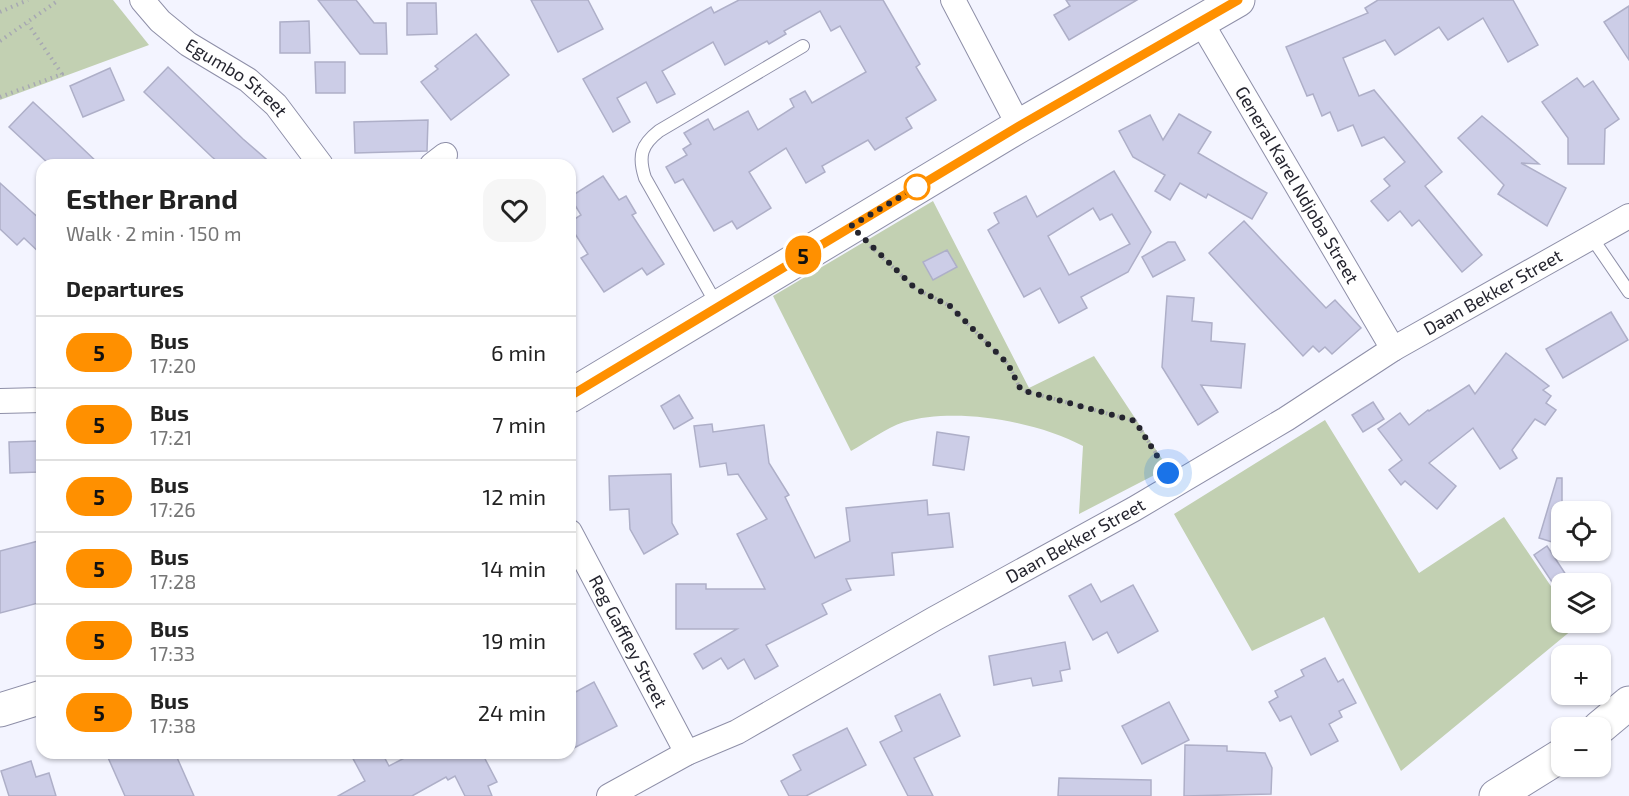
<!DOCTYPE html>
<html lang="en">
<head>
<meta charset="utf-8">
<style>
	body { margin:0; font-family:"Exo 2",sans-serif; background:#f6f6f6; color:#222; height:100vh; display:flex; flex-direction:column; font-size:22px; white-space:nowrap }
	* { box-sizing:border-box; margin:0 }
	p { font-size:20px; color:#767676 }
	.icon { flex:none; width:33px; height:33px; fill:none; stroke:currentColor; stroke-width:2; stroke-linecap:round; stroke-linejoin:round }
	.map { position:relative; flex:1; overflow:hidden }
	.sheet { position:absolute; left:36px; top:159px; width:540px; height:600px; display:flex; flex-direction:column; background:#fff; border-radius:18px; box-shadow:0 2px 4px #0004 }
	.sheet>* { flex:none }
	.badge { padding:0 12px; border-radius:20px; font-size:21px; line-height:39px }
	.tools { position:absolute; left:1551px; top:501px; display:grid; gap:12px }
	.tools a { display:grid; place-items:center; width:60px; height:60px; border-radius:12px; background:#fff; box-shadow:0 2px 4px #0004; font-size:30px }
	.you { position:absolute; width:30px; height:30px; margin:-15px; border:4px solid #fff; border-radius:50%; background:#1a73e8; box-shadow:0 0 0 9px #1a73e833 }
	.map>.badge { position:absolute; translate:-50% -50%; box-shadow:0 0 0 3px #fff }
	h2 { padding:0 30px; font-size:22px; line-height:54px }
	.round { display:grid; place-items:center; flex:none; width:63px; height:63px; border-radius:18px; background:#f6f6f6 }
	.summary { display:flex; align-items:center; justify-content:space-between; height:102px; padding:0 30px }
	h1 { font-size:28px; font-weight:700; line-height:45px }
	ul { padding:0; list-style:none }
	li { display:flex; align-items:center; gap:18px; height:72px; padding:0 30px; border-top:2px solid #e0e0e0 }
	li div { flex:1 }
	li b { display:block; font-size:22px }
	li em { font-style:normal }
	li .badge { min-width:66px; font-weight:700; text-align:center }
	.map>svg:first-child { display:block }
</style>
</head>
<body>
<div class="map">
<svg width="1629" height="796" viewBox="0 0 1629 796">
	<rect width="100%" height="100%" fill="#f3f4ff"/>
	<!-- green -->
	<g fill="#c2d0b2">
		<path d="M0,0H113L149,45L0,100Z"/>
		<path d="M933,201L1029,388L1094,356L1168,468L1079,514L1083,446C1036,421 956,407 904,422C886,428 867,442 851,451L773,296Z"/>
		<path d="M1325,420L1419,573L1504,517L1561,601L1562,622L1578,625L1401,771L1324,617L1252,651L1174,514Z"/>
	</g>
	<!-- building -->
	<g fill="#cccde7" stroke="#aeafc8" stroke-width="1.5" fill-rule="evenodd">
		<path d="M318,0H356L374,23H386L387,54H360Z"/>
		<path d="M531,0H588L603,29L558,52Z"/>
		<path d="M739,0H883L920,64L916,67L936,100L906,118L912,128L875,150L868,140L822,166L825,172L806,183L786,148L749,172L771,208L737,229L732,221L714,231L683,179L675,183L666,167L687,155L683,149L691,144L684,133L708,119L714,130L748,111L758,130L794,107L790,99L805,91L812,103L866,72L840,26L831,31L820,11L784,31L786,34L769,44L767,41L725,65L713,42L662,71L675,94L657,103L646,82L617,98L630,122L613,132L583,79L711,7L714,13Z"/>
		<path d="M1066,0H1137L1069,40L1054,15L1070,6Z"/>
		<path d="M1378,0H1513L1538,45L1508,62L1483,18L1448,40L1439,27L1395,55L1385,40L1343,58L1359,96L1374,90L1442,172L1425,186L1482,255L1462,272L1419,220L1412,226L1400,211L1388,221L1371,201L1390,186L1384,179L1405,162L1384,137L1362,146L1353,125L1338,131L1330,112L1322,116L1313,94L1307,96L1286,47L1368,13L1365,8Z"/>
		<path d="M407,3H436L437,34L407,35Z"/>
		<path d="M1629,6V60L1604,22Z"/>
		<path d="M309,21L310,53H280V22Z"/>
		<path d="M476,34L509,75L451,120L421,82L438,69L435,66Z"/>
		<path d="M315,62H345V93H316Z"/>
		<path d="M168,67L243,139L273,165H222L212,157L144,92Z"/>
		<path d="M110,68L124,100L83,117L70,86Z"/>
		<path d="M1577,78L1584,87L1593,81L1619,119L1605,129L1604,164H1568V138L1542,102Z"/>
		<path d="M33,102L60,127L100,165H50L9,127Z"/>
		<path d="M1179,114L1211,132L1198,153L1267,193L1252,219L1208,194L1206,198L1180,183L1170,200L1155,191L1165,175L1133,157L1119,131L1150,115L1163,140Z"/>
		<path d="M1482,116L1539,164L1521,163L1566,188L1547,226L1498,194L1504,185L1458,138Z"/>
		<path d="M428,120L427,151L355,153L354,122Z"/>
		<path d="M1114,171L1151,232L1128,272L1081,297L1087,308L1059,323L1040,288L1024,297L988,230L999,223L994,213L1026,196L1037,217ZM1093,208L1100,220L1112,214L1130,244L1069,275L1048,236Z"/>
		<path d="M603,176L619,200L626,196L636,213L632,215L664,264L647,275L642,268L604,292L581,258L588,254L570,226V222L581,215L570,197Z"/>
		<path d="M0,183L42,221V255L24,238L17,245L0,229Z"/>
		<path d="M1244,221L1326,308L1335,300L1361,328L1332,354L1325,347L1319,352L1313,346L1303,356L1209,253Z"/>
		<path d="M1168,242H1175L1185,260L1153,277L1142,257Z"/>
		<path d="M947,250L957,267L933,280L923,262Z"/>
		<path d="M1167,296L1194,298L1192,321L1212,323L1211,341L1245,344L1241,388L1201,385L1218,412L1198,425L1162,367Z"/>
		<path d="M1611,312L1628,340L1563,378L1546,349Z"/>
		<path d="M1506,353L1549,386L1543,390L1551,396L1546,403L1556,410L1545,425L1535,419L1512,450L1517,458L1500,469L1473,428L1429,463L1456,486L1437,509L1405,481L1401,485L1389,470L1402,460L1378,429L1400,413L1409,425L1428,410L1429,411L1469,385L1475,394Z"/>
		<path d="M679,395L693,418L674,429L661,406Z"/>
		<path d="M1373,402L1384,419L1363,432L1352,415Z"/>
		<path d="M712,424L713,432L764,425L769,463L789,495L785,497L815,558L850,541L846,508L927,500L928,515L949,513L953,547L892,553L894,575L846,579L851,590L822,604L827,614L766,645L778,666L755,679L744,659L728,669L721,658L703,669L694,654L737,629H676V584H706V589H765L737,534L767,519L738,474L728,475L726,463L700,467L694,426Z"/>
		<path d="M937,432L969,437L964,470L933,465Z"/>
		<path d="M38,441L39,472L10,473L9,442Z"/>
		<path d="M671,474L672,523L678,534L644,554L630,529L629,509L610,510L609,476Z"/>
		<path d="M1557,478H1562V545L1539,538Z"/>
		<path d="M42,540V602L0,613V551Z"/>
		<path d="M1547,546L1572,584H1562V597L1534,555Z"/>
		<path d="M1091,584L1101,602L1133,585L1158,631L1118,653L1107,632L1093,640L1069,596Z"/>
		<path d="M1065,642L1070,669L1060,671L1062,681L1033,686L1031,678L994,685L989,656Z"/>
		<path d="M1325,658L1338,682L1343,679L1356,703L1339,711L1342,717L1329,724L1338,741L1311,755L1291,716L1280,721L1269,702L1278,697L1275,691L1304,676L1301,670Z"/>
		<path d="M594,682L617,726L570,750V695Z"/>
		<path d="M940,694L960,736L914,758L933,796H908L880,742L902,731L895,716Z"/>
		<path d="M1169,702L1189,740L1142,764L1122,726Z"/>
		<path d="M847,728L866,765L806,796H789L781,781L801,770L793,755Z"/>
		<path d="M1185,745L1227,746V751L1265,753L1272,768L1271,794L1184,796Z"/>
		<path d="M106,753H175L194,796H125Z"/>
		<path d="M350,753H382L389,766L414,753H482L497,782L488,786L492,796H465L455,776L448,780L446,777L412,796H338L365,781Z"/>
		<path d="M31,761L36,777L49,773L56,796H9L1,771Z"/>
		<path d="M1059,778L1151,780V796H1058Z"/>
	</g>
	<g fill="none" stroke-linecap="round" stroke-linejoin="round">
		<defs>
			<g id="lane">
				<path d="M1592,238L1629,292"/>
				<path d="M717,305L645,178C638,156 641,145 659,131L803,46"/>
			</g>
			<g id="street">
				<path id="s1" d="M142,0L160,21L188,44L248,80L276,105L321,165"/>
				<path d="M953,0L1019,126"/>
				<path id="s2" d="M1201,22L1393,349"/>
				<path d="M432,165L445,155"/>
				<path d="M0,401L42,400"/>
				<path id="s3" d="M570,532L687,753"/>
				<path id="s4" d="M609,796L687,753L737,732L934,619L1134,509L1286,419L1393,349L1629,216"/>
			</g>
			<g id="secondary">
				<path d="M570,396L1019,126L1238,0"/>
				<path d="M0,710L42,697"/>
			</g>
			<g id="highway">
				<path d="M1599,728L1629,703"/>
				<path d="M1496,796L1562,755"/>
			</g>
		</defs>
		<!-- lane casing -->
		<use href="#lane" stroke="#8e8fa8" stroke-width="14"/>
		<!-- street casing -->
		<use href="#street" stroke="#8e8fa8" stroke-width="26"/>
		<!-- secondary casing -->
		<use href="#secondary" stroke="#8e8fa8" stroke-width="35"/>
		<!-- highway casing -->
		<use href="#highway" stroke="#8e8fa8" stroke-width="35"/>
		<!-- path -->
		<g stroke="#a7a8b2" stroke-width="4" stroke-dasharray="1.5 4.5" stroke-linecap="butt">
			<path d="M0,12L28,0"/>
			<path d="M0,41L59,0"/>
			<path d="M0,97L62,74L28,24"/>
			<path d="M870,246L916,289L950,306L1008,364L1021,390L1135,421L1165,467"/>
		</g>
		<!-- lane -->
		<use href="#lane" stroke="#fff" stroke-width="12"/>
		<!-- street -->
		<use href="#street" stroke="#fff" stroke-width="24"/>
		<!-- secondary -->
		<use href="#secondary" stroke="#fff" stroke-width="33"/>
		<!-- highway -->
		<use href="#highway" stroke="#fff" stroke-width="33"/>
	</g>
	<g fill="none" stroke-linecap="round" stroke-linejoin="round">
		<defs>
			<path id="line" d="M570,396L1019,126L1238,0"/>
		</defs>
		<!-- line casing -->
		<use href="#line" stroke="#fff" stroke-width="14"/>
		<!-- line -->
		<use href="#line" stroke="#ff9000" stroke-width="9"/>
		<!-- walk -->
		<path stroke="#25252f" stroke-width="6" stroke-dasharray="0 10.8" d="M917,187L851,226L916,289L950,306L1008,364L1021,390L1135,421L1168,473"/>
	</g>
	<!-- markers -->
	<circle fill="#fff" stroke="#ff9000" stroke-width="3" cx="917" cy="187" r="12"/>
	<g text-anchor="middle" stroke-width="5" stroke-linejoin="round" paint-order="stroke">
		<!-- street labels -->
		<g font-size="18" fill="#25252f" stroke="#fff">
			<text dy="6" stroke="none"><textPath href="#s1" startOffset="123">Egumbo Street</textPath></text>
			<text dy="6" stroke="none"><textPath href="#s2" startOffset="189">General Karel Ndjoba Street</textPath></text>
			<text dy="6" stroke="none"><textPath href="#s4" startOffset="1018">Daan Bekker Street</textPath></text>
			<text dy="6" stroke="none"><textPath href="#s4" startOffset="532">Daan Bekker Street</textPath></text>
			<text dy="6" stroke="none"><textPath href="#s3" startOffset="124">Reg Gaffley Street</textPath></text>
		</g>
	</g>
</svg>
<div class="tools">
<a><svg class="icon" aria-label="locate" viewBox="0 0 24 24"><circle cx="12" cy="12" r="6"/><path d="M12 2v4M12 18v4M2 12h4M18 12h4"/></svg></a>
<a><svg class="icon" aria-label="layers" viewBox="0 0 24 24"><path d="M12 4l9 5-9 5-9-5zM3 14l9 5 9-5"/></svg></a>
<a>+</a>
<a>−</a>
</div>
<div class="you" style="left:1168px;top:473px"></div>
<b class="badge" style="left:803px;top:255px;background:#ff9000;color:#111">5</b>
<section class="sheet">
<div class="summary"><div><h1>Esther Brand</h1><p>Walk · 2 min · 150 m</p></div><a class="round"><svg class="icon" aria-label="heart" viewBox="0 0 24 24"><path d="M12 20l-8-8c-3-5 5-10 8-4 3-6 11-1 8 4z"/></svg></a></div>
<h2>Departures</h2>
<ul>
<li><span class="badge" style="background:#ff9000;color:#111">5</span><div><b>Bus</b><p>17:20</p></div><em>6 min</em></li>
<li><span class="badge" style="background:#ff9000;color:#111">5</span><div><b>Bus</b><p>17:21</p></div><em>7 min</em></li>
<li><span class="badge" style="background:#ff9000;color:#111">5</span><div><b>Bus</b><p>17:26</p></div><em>12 min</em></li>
<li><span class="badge" style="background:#ff9000;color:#111">5</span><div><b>Bus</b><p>17:28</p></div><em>14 min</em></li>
<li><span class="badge" style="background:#ff9000;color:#111">5</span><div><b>Bus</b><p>17:33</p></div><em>19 min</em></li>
<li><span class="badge" style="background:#ff9000;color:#111">5</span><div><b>Bus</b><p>17:38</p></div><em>24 min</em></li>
</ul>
</section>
</div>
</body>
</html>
